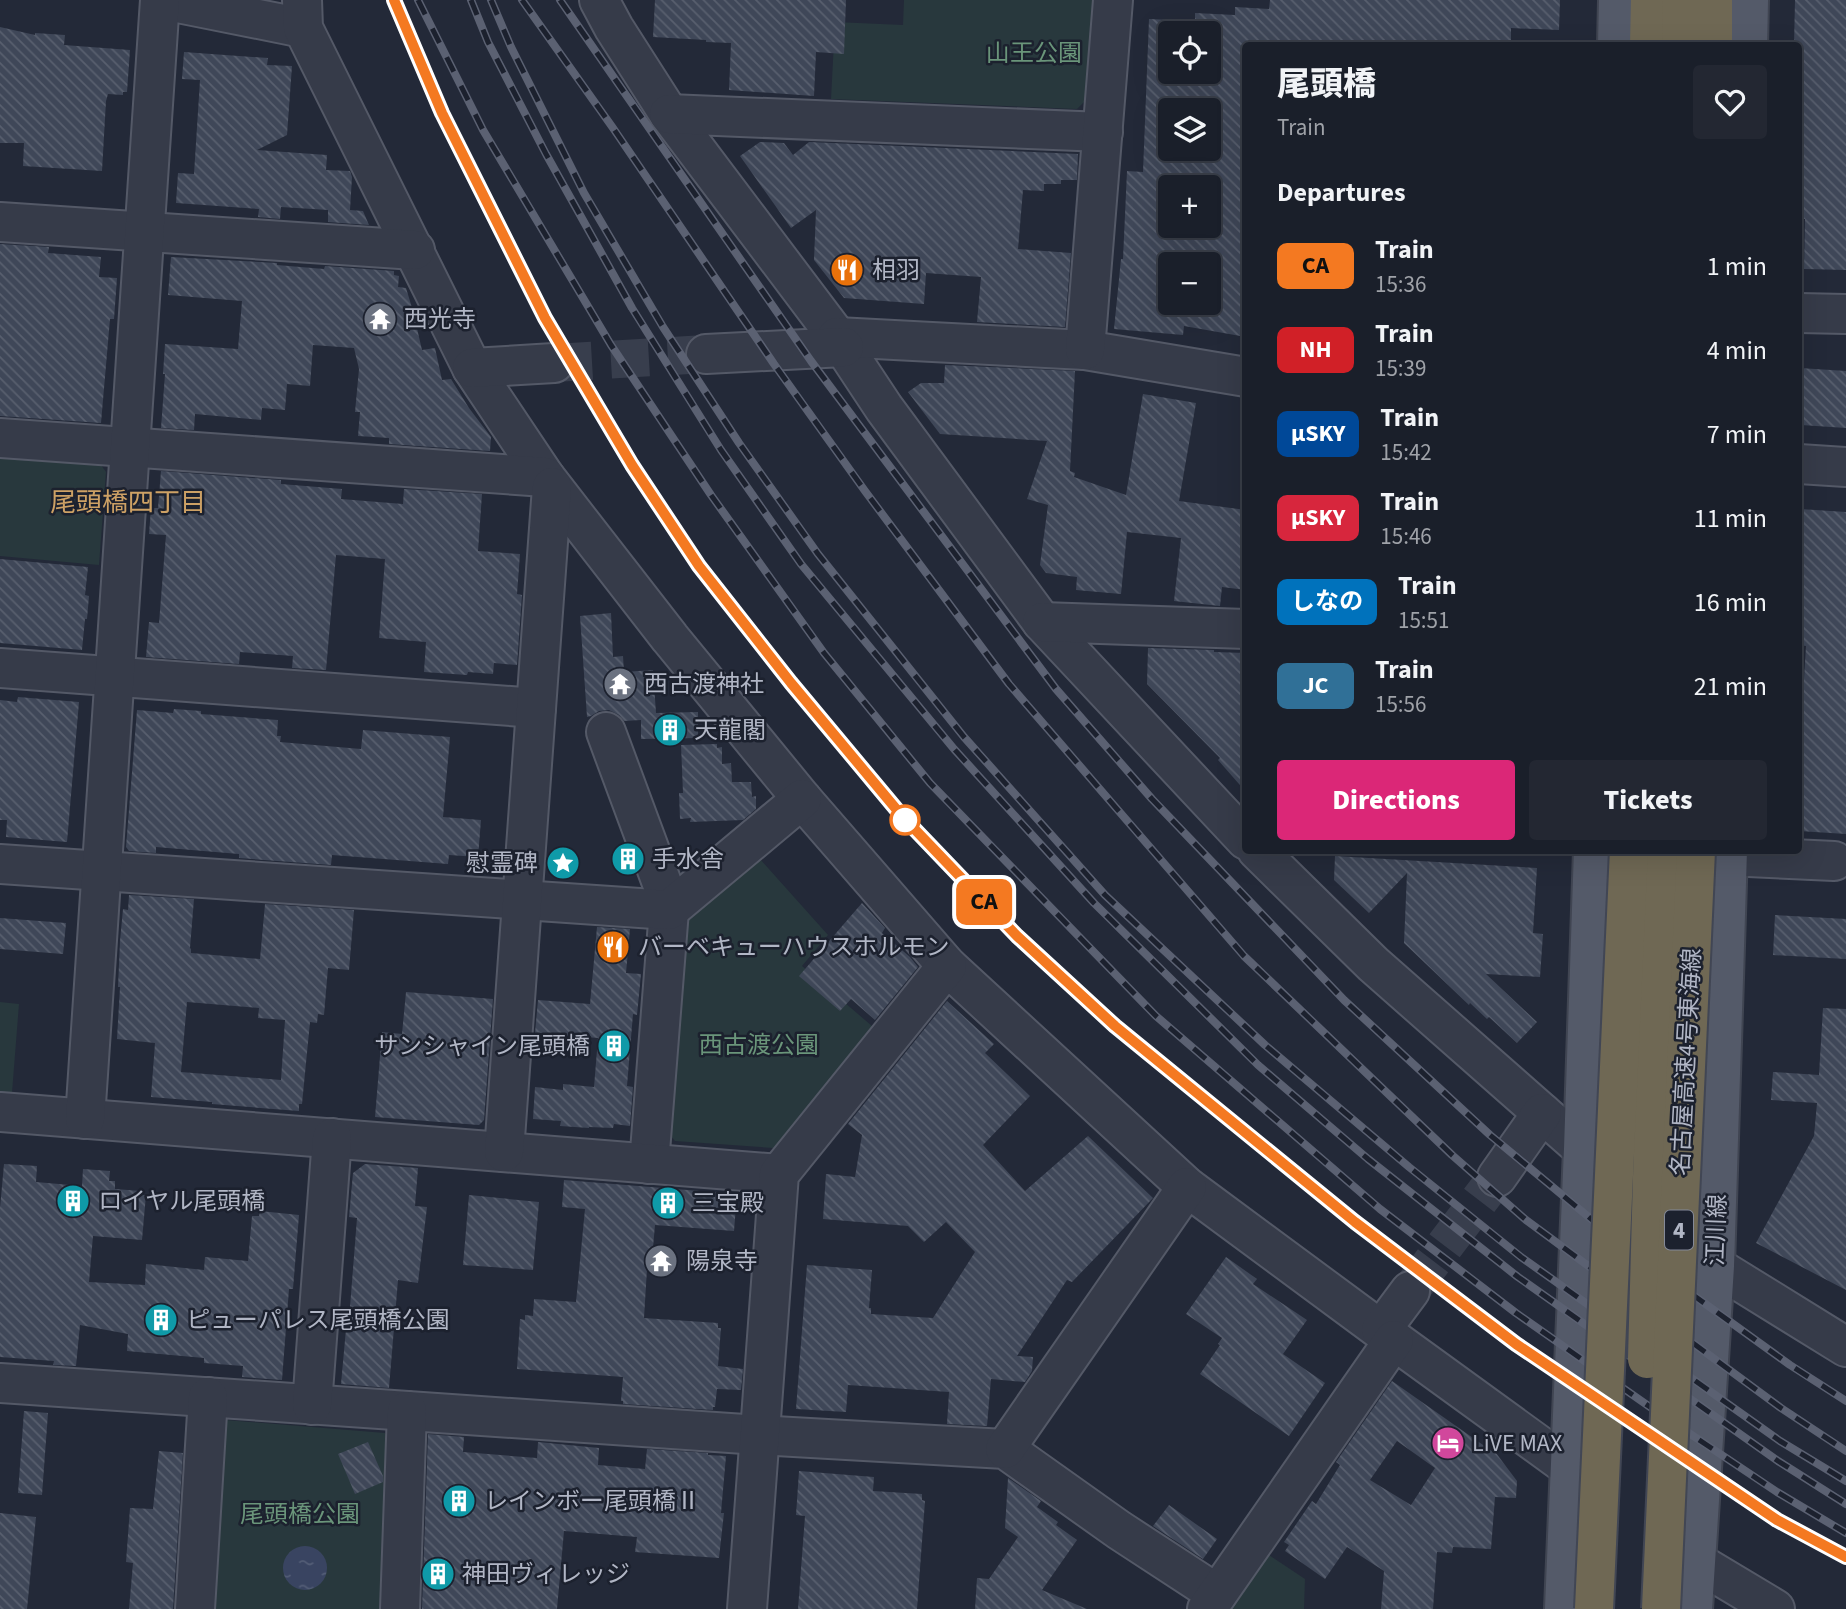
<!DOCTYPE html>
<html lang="en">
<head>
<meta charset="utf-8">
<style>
	body { margin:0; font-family:"Source Sans 3","Noto Sans JP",sans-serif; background:#232732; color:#f1f3f6; height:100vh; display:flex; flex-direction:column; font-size:26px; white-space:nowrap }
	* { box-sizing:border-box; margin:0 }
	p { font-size:23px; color:#9fa2a8 }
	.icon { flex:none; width:38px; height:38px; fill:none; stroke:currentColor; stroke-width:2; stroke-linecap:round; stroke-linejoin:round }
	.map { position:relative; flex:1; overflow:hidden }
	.drawer { position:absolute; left:1242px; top:42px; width:560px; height:812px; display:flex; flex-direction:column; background:#1a1f2a; border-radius:7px; box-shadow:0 7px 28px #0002,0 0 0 2px #383d47 }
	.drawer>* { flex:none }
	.badge { padding:0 14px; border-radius:10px; font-size:24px; line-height:46px }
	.buttons { position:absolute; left:1158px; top:21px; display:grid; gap:14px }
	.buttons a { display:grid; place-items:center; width:63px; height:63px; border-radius:7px; background:#1a1f2a; box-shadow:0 7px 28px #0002,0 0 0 2px #383d47; font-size:35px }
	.map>.badge { position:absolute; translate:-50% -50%; box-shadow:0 0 0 4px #fff }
	h2 { padding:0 35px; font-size:26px; line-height:63px }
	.round { display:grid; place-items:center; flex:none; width:74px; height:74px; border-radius:7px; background:#232732 }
	.head { display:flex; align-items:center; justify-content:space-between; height:119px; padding:0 35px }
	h1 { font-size:33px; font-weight:800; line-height:52px }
	.primary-button { display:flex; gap:14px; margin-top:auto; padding:14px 35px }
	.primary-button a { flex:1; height:80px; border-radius:7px; background:#db2777; color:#fff; font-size:28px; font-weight:800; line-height:80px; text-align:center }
	.primary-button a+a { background:#232732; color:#f1f3f6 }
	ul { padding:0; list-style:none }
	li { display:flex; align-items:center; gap:21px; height:84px; padding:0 35px }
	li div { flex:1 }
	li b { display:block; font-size:26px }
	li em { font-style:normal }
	li .badge { min-width:77px; font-weight:700; text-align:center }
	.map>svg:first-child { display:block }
</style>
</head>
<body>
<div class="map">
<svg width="1846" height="1609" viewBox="0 0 1846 1609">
	<defs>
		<pattern id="water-ripples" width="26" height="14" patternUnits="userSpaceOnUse" patternTransform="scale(1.75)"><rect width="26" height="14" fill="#394461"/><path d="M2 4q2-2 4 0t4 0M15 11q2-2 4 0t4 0" fill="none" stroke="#535d76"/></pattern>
		<pattern id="building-back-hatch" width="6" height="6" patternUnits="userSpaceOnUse" patternTransform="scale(1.75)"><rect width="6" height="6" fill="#3f4758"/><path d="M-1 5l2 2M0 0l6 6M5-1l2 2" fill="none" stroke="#585f6e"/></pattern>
	</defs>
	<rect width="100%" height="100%" fill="#232938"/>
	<!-- green -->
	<g fill="#28383d">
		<path d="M904,0H1095L1086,100L1077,109L831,99L835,22L903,25Z"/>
		<path d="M0,454L98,461L106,472L99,565L0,556Z"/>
		<path d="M760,859L828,935L802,966L879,1032L788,1142L773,1148L675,1141L669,1134L684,915Z"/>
		<path d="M0,1002L19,1004L12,1093L0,1092Z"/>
		<path d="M225,1420L385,1433L391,1440L383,1609H208Z"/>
		<path d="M1266,1553L1305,1579L1304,1609H1226Z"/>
	</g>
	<!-- water -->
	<circle fill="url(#water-ripples)" cx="305" cy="1568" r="22"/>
	<!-- building -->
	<g fill="url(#building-back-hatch)" fill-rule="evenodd">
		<path d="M655,0H846L844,54L816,52L814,96L729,90L731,43L706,42V40L653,37Z"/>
		<path d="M1270,0H1560L1559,30L1511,28V46H1246V337L1184,326L1183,335L1114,329L1121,259H1123L1127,171L1143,172L1149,19L1195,21V13L1235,15V7L1269,9ZM1171,33H1209V72H1171ZM1171,110H1209V149H1171ZM1171,187H1209V226H1171ZM1171,264H1209V303H1171Z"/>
		<path d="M1795,0H1846V270L1804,269L1805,219H1799V46H1794Z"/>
		<path d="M0,27L35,35V33L65,35L64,45L130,50L127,92H123V95L108,94L106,101L102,171L23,166L24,143H0Z"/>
		<path d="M184,52L268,58L267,65L292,66L287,135L257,150L327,155L326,170L350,171L352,177L350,210L363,211L369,225L328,222V210L281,207L280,219L258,217L259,209L176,203L178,173L194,174L200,80L182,79Z"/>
		<path d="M760,142L784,143L793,155L809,142L1078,154L1077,180H1061V184H1044V191L1023,190L1018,249L1071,253L1065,327L977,322L981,277L926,273L924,304L844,298L814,260L816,210L791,228L740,156Z"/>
		<path d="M0,244L49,247L48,253L101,257L99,277L117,278L114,319H110L101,423L0,416Z"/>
		<path d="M171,257L277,263V265L324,269L325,266L394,271V275L399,276L398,287L406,288L413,311L422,350L435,348L442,380L451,379L469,408L491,437L490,451L389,444V438L358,436L360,412H355L359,369L354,348L313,345L310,386L287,384L285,410L262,408L261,420L195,414L194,430L161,428L165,374H163L165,344L238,349L242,301L168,295Z"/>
		<path d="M945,365L1075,371L1070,471L1075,473L1074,477L1126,495L1143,394L1196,403L1179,501L1246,510V590L1222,587L1220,606L1174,601L1181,538L1127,532L1121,594L1076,590L1077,577L1046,573L1040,565L1048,505L1027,499L1047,441L940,434L908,392L921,383H944Z"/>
		<path d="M1800,368L1846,371V428L1801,425L1802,409L1799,408Z"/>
		<path d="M161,471L281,480V484L342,489L341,499L403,504L404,489L482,494L478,551L520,554L517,594L522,595L517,665L494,663L493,674L468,672L467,675L424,672L426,642L379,638L385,559L336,555L326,670L292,668L293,656L240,652L239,664L146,657L149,622L159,623L166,535L149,534L151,508H158Z"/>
		<path d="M1800,509L1846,512V834L1799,831L1801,789L1799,788V728H1801L1806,646L1799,645Z"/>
		<path d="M0,559L88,567L85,595L89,596L87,619H85L82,650L0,643Z"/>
		<path d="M611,613L613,657L623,656L624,672L653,670L656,713L698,712V738L641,739V720L624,721L619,715L609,710L599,711L591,716L587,717L580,616Z"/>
		<path d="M1148,648L1214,650V652L1246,653V792L1218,760L1220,758L1147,684Z"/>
		<path d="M18,697L79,702L67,842L6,837L7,820H0V700L17,702Z"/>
		<path d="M174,709L201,711V714L278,720L277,736H281L280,742L361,749L363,730L450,737L443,817L481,820L478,857L449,855L448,864L332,855L331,865L239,858V854L156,847V853L129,851L126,847L137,710L173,713Z"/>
		<path d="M717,744V748L722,747V764L731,763L732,782H751L752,797L756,796V809L743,820L690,822L691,818L680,819L679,793H683L681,745Z"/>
		<path d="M1335,856L1537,868L1533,933L1543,934L1540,977L1486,974L1537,1022L1517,1043L1489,1017L1487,1019L1470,1003L1469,1005L1404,943L1407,873L1369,913L1334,880Z"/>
		<path d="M129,895L194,899L190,948L191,949V953L260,959L265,904L354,910L349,970L328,968L324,1015L318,1014L317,1023L310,1022L302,1104H299V1111L212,1104V1102L151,1097L155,1043L117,1039L120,987H118L120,941L123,909L128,910ZM187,1002L259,1008L258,1018L285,1020L281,1080L181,1072Z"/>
		<path d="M862,903L885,928L882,933L910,957L918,967L875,1020L851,999L840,1011L799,976Z"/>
		<path d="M1775,915L1846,919V959L1773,955Z"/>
		<path d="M0,918L66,923L63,954L0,949Z"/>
		<path d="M597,927L630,929L626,973L641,974L637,1015L633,1014L627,1086L633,1087L630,1126L614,1124L613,1128L589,1127V1128L560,1126L561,1121L533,1119L535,1087L563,1090V1084L594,1087L598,1038L535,1033L538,1000L590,1004Z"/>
		<path d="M406,992L493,999L484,1120L479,1125L375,1117L382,1032L402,1034Z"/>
		<path d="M947,1001L994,1044L985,1053L1030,1096L983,1145L1025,1191L1088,1136L1153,1198L1072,1282L1067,1280L1017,1356L1033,1357L1032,1371L1025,1382L991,1379L987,1426L947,1424L949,1392L848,1385L846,1412L796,1409L807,1265L872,1270L869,1308H871V1314L933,1318L975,1252L946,1222L924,1242L908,1226L823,1219L826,1174L855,1177L862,1135L848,1124Z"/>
		<path d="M1823,1008L1846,1009V1290L1756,1243L1814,1136L1817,1103L1771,1100L1773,1072L1819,1075Z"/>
		<path d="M4,1164L37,1166L36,1182L82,1186L83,1169L110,1171L109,1181H115V1189L141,1191V1195H146L142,1240L93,1236L89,1282L145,1285L146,1264L204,1270L205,1257L248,1261L252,1216H259L260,1211L299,1215L293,1289H289L282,1380L242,1377L243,1366L204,1363V1358L127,1351L128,1334L80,1325L76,1366L53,1365L54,1361L0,1357V1208Z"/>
		<path d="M365,1164L418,1168L415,1206L427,1207L418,1283L398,1280L389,1388L341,1384L348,1307H350L357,1218L349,1217L353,1173Z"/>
		<path d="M564,1180L737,1194L734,1231L655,1225L651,1270L647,1269L644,1318L718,1323V1328H721L718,1366L743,1369L741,1390L717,1389L715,1407H713V1410L623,1404V1401H621L623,1377L517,1369L520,1319L525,1320V1315L533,1316L534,1299L576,1302L585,1209L562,1207Z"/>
		<path d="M469,1195L539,1202L533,1270L463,1265Z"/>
		<path d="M1226,1257L1257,1279L1253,1284L1307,1320L1283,1354L1325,1383L1289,1436L1200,1374L1220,1345L1218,1344L1222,1338L1186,1314Z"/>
		<path d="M1392,1381L1493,1452L1496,1453L1517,1481L1516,1498L1495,1497L1491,1549L1453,1547L1452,1553L1437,1552L1433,1609H1381L1384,1571L1347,1547L1325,1579L1285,1551L1289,1545L1284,1542L1312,1501L1316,1504L1340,1465L1336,1462ZM1397,1441L1435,1468L1411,1505L1370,1480Z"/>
		<path d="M24,1411L48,1413L42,1495L18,1493Z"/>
		<path d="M428,1434L464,1437L463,1452L537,1458L538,1442L599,1448L598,1465L645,1469L647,1449L708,1453V1455L726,1456L721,1513H724L719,1558L635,1552L637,1537L564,1531L557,1609H422Z"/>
		<path d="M368,1442L383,1476V1482L355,1494L338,1454Z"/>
		<path d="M159,1451L183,1453L173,1609H129L133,1563L126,1562L130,1508L153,1509Z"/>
		<path d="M799,1471L874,1477L873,1491L922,1494V1500L925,1501L917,1609H798L805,1516L796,1515Z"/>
		<path d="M1008,1478L1041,1501L1037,1507L1058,1522L1056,1525L1077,1540L1042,1590L1087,1609H975L977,1578L989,1579L1018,1537L1005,1528Z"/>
		<path d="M1169,1505L1217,1539L1203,1559L1153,1526Z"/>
		<path d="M0,1513L36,1517L27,1609H0Z"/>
	</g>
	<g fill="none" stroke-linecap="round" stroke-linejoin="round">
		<!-- minor-tunnel -->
		<g stroke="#383e4d" stroke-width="38" stroke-dasharray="38 19" stroke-linecap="butt">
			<path d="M554,363L706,354"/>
			<path d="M1410,1291L1497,1177"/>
		</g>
		<defs>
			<g id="minor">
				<path d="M163,0L303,28"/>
				<path d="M302,0L303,28L472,368L545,477L670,638L802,799L947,966L1187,1187L1394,1340L1569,1467"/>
				<path d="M599,0L614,28L669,114L837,337L884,408L1042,622L1246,840"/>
				<path d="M669,114L1103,132"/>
				<path d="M0,222L415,250"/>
				<path d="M1799,313L1846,314"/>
				<path d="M837,337L1085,350L1246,377"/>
				<path d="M1085,350L1113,0"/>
				<path d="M706,354L844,347"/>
				<path d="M472,368L554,363"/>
				<path d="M0,438L545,477"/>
				<path d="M1799,464L1846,467"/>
				<path d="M1042,622L1246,629"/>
				<path d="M0,668L536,708"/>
				<path d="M606,732L666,894L669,910L649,1164"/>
				<path d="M1257,850L1373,964L1583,1149"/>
				<path d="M1727,856L1834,861"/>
				<path d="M0,864L669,910L802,799"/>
				<path d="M0,1112L779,1174"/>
				<path d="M85,1119L160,0"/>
				<path d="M504,1152L552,487"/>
				<path d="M1497,1177L1542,1113"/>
				<path d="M1715,1266L1846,1347"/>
				<path d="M1381,1330L1410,1291"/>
				<path d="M0,1383L759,1435L1005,1449L1119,1530L1217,1594"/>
				<path d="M312,1405L332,1138"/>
				<path d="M1005,1449L1187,1187"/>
				<path d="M1695,1561L1775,1609"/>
				<path d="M195,1609L208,1397"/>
				<path d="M400,1609L407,1411"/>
				<path d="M747,1609L779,1174L947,966"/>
				<path d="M1207,1609L1394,1340"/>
			</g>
			<g id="major">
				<path d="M1617,46L1618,0"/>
				<path d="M1748,46L1749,0"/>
				<path d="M1564,1609L1583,1149L1593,850"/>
				<path d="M1693,1609L1715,1266L1728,850"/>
			</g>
			<g id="highway">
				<path d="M1649,46L1650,0"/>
				<path d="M1681,46L1682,0"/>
				<path d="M1713,46V0"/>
			</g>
		</defs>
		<!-- minor casing -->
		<use href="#minor" stroke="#545967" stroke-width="42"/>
		<!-- major casing -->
		<use href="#major" stroke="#404552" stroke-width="42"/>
		<!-- highway casing -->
		<use href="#highway" stroke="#414654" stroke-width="42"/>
		<!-- minor -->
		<use href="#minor" stroke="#363b49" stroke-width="38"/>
		<!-- major -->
		<use href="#major" stroke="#545a69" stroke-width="38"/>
		<!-- highway -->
		<use href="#highway" stroke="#6f6854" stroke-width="38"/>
		<defs>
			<g id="rail">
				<path d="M394,0L442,113L546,318L632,465L699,566L791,683L902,816L1017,936L1115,1026L1355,1222L1516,1344L1777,1519L1846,1557"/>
				<path d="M418,0L483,130L611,345L711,495L824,653L930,783L1156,1016L1380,1209L1516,1313L1650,1407L1777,1492L1846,1533"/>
				<path d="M471,0L488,42L546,154L632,308L721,450L801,564L954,749L1094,903L1258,1065L1368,1159L1518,1277L1778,1461L1846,1504"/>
				<path d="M491,0L511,47L584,193L663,327L739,443L818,554L964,737L1105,895L1265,1045L1409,1167L1521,1257L1780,1441L1846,1481"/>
				<path d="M522,0L613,128L774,364L865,491L1009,684L1244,956L1452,1155L1526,1220L1781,1408L1846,1451"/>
				<path d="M560,0L811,361L1056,689L1152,799L1344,1000L1490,1135L1614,1238L1790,1365L1846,1401"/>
			</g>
		</defs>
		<!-- rail casing -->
		<use href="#rail" stroke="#5b6172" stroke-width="8"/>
		<!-- rail -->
		<use href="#rail" stroke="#1c212e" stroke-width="5" stroke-dasharray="16" stroke-linecap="butt"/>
		<defs>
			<g id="highway-bridge">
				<path d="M1647,1359L1661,850"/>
				<path d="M1594,1609L1629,850"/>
				<path d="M1661,1609L1696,850"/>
			</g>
		</defs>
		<!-- highway-bridge casing -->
		<use href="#highway-bridge" stroke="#414654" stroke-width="42" stroke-linecap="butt"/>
		<!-- highway-bridge -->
		<use href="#highway-bridge" stroke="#6f6854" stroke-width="38"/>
	</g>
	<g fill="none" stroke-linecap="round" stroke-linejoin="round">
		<defs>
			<path id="line" d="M394,0L442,113L545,318L632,465L699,566L791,683L902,816L1017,936L1115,1026L1355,1222L1516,1344L1777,1520L1846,1557"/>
		</defs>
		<!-- line casing -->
		<use href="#line" stroke="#fff" stroke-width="16"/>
		<!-- line -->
		<use href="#line" stroke="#f47921" stroke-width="10"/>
	</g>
	<!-- icons -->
	<defs>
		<symbol id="restaurant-disc" viewBox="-11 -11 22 22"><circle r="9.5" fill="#e8710a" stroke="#1c212e"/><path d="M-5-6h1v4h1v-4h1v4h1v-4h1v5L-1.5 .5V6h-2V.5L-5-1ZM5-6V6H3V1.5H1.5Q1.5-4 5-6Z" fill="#fff"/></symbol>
		<symbol id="temple-disc" viewBox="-11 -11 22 22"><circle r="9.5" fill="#6b7280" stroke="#1c212e"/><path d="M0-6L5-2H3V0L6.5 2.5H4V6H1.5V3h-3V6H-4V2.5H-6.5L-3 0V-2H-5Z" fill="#fff"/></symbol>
		<symbol id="building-disc" viewBox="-11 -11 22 22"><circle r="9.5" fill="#0f9aa8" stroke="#1c212e"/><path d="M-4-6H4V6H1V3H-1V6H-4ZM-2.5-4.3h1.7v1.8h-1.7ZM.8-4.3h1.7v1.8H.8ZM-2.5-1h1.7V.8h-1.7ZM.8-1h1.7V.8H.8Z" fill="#fff"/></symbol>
		<symbol id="sight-disc" viewBox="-11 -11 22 22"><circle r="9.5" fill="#0f9aa8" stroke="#1c212e"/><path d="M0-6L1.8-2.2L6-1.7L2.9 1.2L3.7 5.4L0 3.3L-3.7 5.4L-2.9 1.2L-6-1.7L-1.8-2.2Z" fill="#fff"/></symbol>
		<symbol id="hotel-disc" viewBox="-11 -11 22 22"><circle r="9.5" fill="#d1479c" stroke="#1c212e"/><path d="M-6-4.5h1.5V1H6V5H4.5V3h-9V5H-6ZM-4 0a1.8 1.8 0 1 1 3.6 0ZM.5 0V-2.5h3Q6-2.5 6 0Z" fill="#fff"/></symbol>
	</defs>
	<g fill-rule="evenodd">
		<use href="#restaurant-disc" x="828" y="251" width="38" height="38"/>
		<use href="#temple-disc" x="361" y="300" width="38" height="38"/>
		<use href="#temple-disc" x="601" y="665" width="38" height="38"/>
		<use href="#building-disc" x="651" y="711" width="38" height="38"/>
		<use href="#building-disc" x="609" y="840" width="38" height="38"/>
		<use href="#sight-disc" x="544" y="844" width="38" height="38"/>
		<use href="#restaurant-disc" x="594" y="928" width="38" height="38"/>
		<use href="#building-disc" x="595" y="1027" width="38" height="38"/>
		<use href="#building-disc" x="54" y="1182" width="38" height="38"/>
		<use href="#building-disc" x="649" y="1184" width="38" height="38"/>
		<use href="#temple-disc" x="642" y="1242" width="38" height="38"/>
		<use href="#building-disc" x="142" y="1301" width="38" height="38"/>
		<use href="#hotel-disc" x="1429" y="1424" width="38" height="38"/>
		<use href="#building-disc" x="440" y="1482" width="38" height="38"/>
		<use href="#building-disc" x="419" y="1555" width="38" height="38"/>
	</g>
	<!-- markers -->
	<circle fill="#fff" stroke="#f47921" stroke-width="3.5" cx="905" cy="820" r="14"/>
	<g text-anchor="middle" stroke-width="5" stroke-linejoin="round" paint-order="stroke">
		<!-- shield labels -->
		<rect fill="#1c212e" stroke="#848998" stroke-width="2" x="1665" y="1210.5" width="28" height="39" rx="5"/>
		<g font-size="23" font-weight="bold" fill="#b1b6c5">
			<text x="1679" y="1238">4</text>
		</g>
		<!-- park labels -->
		<g font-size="24" fill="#6a957a" stroke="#1c212e">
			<text x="1034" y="61">山王公園</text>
			<text x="759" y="1053">西古渡公園</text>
			<text x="300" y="1522">尾頭橋公園</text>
		</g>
		<!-- poi labels -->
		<g font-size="24" fill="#b1b6c5" stroke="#1c212e" text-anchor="start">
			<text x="872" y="278">相羽</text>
			<text x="404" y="327">西光寺</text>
			<text x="644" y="692">西古渡神社</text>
			<text x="694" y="738">天龍閣</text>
			<text x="652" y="867">手水舎</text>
			<text x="538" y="871" text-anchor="end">慰霊碑</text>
			<text x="638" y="955">バーベキューハウスホルモン</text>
			<text x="590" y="1054" text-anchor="end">サンシャイン尾頭橋</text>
			<text x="98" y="1209">ロイヤル尾頭橋</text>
			<text x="692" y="1211">三宝殿</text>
			<text x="686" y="1269">陽泉寺</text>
			<text x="186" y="1328">ピューパレス尾頭橋公園</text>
			<text x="1472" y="1451">LiVE MAX</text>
			<text x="484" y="1509">レインボー尾頭橋Ⅱ</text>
			<text x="462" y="1582">神田ヴィレッジ</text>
		</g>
		<!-- street labels -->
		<g font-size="24" fill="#b1b6c5" stroke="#1c212e">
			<text transform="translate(1686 1062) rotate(-87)" y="8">名古屋高速4号東海線</text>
			<text transform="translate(1716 1230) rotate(-88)" y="8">江川線</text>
		</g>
		<!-- neighbourhood labels -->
		<g font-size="26" fill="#cda165" stroke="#1c212e">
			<text x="128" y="511">尾頭橋四丁目</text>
		</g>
	</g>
</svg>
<div class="buttons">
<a><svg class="icon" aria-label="locate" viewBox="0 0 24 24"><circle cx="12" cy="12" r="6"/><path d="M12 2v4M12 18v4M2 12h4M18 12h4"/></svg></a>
<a><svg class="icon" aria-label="layers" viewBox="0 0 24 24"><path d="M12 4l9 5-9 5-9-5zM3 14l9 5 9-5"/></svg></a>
<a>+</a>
<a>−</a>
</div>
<b class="badge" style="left:984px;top:902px;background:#f47921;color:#111">CA</b>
<section class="drawer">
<div class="head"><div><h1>尾頭橋</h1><p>Train</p></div><a class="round"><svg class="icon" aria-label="heart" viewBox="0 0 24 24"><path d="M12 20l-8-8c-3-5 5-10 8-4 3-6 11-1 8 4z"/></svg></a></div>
<h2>Departures</h2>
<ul>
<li><span class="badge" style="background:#f47921;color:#111">CA</span><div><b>Train</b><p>15:36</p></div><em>1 min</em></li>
<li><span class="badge" style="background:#d12027;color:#fff">NH</span><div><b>Train</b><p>15:39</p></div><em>4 min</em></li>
<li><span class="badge" style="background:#004898;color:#fff">μSKY</span><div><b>Train</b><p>15:42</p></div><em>7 min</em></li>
<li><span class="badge" style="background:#d7263d;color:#fff">μSKY</span><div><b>Train</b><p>15:46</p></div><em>11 min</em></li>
<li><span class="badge" style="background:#0072bc;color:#fff">しなの</span><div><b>Train</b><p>15:51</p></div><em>16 min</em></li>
<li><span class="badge" style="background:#307097;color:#fff">JC</span><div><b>Train</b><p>15:56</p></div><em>21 min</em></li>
</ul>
<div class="primary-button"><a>Directions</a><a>Tickets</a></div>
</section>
</div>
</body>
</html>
